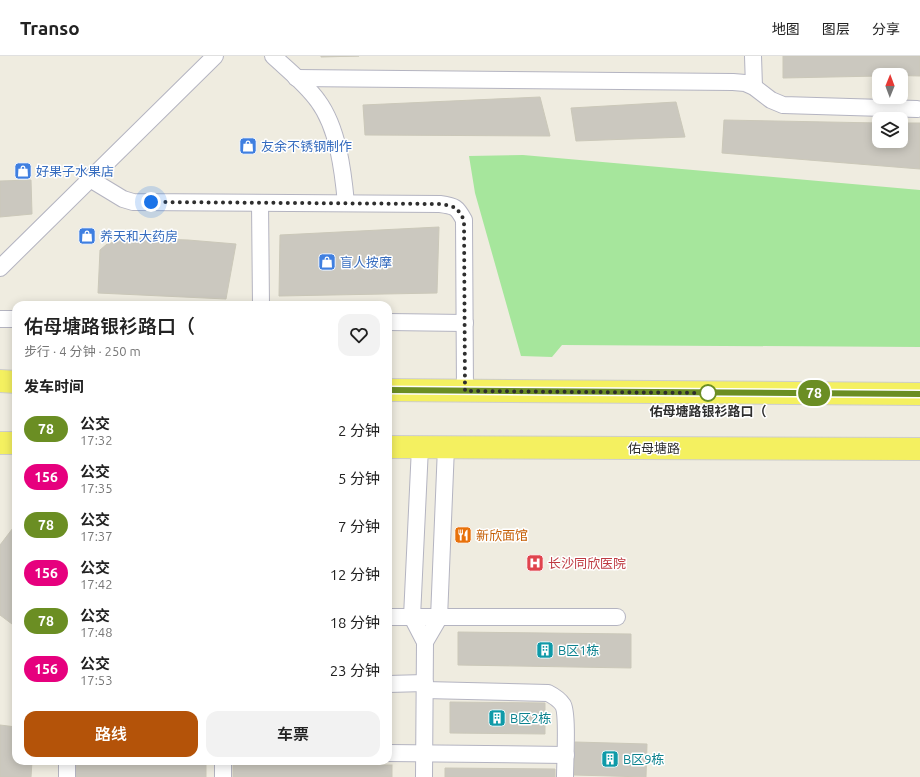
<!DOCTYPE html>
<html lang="zh">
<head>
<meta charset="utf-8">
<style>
	body { margin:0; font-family:Ubuntu,"Noto Sans SC",sans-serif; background:#f2f2f2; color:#222; height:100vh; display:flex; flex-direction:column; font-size:15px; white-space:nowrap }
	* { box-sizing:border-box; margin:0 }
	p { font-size:13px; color:#767676 }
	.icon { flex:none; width:22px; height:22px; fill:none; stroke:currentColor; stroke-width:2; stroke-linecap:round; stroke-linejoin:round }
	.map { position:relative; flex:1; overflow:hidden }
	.sheet { position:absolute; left:12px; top:245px; width:380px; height:464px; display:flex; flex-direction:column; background:#fff; border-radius:12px; box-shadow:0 2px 10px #0003 }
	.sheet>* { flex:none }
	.badge { padding:0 8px; border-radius:13px; font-size:14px; line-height:26px }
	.needle { width:26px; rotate:1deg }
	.tools { position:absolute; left:872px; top:12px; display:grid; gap:8px }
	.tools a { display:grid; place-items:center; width:36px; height:36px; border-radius:8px; background:#fff; box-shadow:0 2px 10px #0003; font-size:20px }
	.you { position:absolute; width:20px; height:20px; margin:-10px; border:3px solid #fff; border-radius:50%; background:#1a73e8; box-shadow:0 0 0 6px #1a73e833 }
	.map>.badge { position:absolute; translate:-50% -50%; box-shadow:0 0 0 2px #fff }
	h2 { padding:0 12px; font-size:15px; line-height:36px }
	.round { display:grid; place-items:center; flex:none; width:42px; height:42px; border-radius:12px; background:#f2f2f2 }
	.headline { display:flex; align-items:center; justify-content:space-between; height:68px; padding:0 12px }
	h1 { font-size:19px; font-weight:600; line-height:30px }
	.button { display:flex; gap:8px; margin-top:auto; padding:8px 12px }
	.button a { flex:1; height:46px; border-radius:12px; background:#b45309; color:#fff; font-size:16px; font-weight:600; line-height:46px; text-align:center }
	.button a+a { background:#f2f2f2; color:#222 }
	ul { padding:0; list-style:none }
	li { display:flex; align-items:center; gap:12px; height:48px; padding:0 12px }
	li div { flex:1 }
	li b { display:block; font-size:15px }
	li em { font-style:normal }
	li .badge { min-width:44px; font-weight:700; text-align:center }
	header { display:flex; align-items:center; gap:24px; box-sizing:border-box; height:56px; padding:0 20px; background:#fff; border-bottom:1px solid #e0e0e0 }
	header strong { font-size:19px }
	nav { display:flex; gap:22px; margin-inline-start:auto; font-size:14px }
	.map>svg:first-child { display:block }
</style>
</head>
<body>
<header>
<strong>Transo</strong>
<nav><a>地图</a><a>图层</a><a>分享</a></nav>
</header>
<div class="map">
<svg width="920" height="721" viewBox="0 0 920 721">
	<rect width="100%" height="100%" fill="#efece0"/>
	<!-- green -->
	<path fill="#a6e69c" d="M523,99L920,134V291L562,289L552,301L521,300L475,137L469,100Z"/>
	<!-- building -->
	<g fill="#cbc8bf" stroke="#cbc8b9">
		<path d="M321,0H359L321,1Z"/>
		<path d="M783,0H920V20L879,19V20L783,22Z"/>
		<path d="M540,41L550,80L365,79L363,49Z"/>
		<path d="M676,46L685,81L576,85L571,52Z"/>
		<path d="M724,64L879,67V85H901V67H920V113L722,97Z"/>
		<path d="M31,124L32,158L0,161V125Z"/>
		<path d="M439,171L437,237L279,240L280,179Z"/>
		<path d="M129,182L188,184L236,188L226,243L98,237L100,194L107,188Z"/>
		<path d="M16,468V571L0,559V489Z"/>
		<path d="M458,576L631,578V612L458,609Z"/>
		<path d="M450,646L545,647V678L450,677Z"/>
		<path d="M0,669L16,671V705H32L31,721H0Z"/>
		<path d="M575,686L647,688L646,721L574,719Z"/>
		<rect x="72" y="705" width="134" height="16"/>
		<rect x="233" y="709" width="159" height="12"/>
		<path d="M445,712L555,713V721H445Z"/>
	</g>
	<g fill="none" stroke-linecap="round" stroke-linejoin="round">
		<defs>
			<g id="minor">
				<path d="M273,0C288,14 306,28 318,45C338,72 343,115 346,147"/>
				<path d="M753,0L754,31"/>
				<path d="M296,22L733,26L745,27L754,31L771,44L783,49L917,53"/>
				<path d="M90,123L123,143L133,146L440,148C455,150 457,151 464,164L465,335"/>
				<path d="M260,147L261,249"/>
				<path d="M0,212L215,0"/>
				<path d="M0,263H16"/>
				<path d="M388,266L465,267"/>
				<path d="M420,391L412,561L425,586L424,721"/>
				<path d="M388,561H617"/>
				<path d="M425,586L439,562L446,391"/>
				<path d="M388,628L425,627"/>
				<path d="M425,634L548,637C554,640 559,643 563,649C568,658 565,708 565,721"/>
				<path d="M388,697L566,699"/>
				<path d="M67,721V705"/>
				<path d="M223,721V705"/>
			</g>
			<g id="primary">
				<path d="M0,325L16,326"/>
				<path d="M388,334L920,338"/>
				<path d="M0,387H16"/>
				<path d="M388,391L920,393"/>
			</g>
		</defs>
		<!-- minor casing -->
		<use href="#minor" stroke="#b4b4c1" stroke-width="18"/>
		<!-- primary casing -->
		<use href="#primary" stroke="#cdcdcd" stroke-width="24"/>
		<!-- minor -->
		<use href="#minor" stroke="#fff" stroke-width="16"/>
		<!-- primary -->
		<use href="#primary" stroke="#f4f060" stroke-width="22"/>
	</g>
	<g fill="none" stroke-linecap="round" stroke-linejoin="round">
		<defs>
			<path id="line" d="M388,334L920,338"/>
		</defs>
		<!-- line casing -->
		<use href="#line" stroke="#fff" stroke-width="9"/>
		<!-- line -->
		<use href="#line" stroke="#6b8e23" stroke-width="6"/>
		<!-- walk -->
		<path stroke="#2e2e2e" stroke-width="4" stroke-dasharray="0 7.2" d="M151,146L440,148C455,150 457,151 464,164L465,335L708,337"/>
	</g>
	<!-- icons -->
	<defs>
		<symbol id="shop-square" viewBox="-11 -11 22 22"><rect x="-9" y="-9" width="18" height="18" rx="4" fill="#3f7fe0" stroke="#fff"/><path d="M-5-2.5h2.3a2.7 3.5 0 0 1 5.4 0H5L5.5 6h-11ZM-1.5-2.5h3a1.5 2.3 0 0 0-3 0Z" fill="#fff"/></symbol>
		<symbol id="restaurant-square" viewBox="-11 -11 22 22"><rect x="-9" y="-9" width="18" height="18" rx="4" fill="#e8710a" stroke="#fff"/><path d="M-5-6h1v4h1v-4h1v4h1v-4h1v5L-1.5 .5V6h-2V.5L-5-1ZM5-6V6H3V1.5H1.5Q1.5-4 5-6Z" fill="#fff"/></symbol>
		<symbol id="hospital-square" viewBox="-11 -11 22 22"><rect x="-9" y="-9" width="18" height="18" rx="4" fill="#e0444e" stroke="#fff"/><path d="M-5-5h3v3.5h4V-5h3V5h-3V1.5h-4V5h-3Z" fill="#fff"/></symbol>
		<symbol id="building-square" viewBox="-11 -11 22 22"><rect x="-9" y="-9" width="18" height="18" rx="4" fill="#0f9aa8" stroke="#fff"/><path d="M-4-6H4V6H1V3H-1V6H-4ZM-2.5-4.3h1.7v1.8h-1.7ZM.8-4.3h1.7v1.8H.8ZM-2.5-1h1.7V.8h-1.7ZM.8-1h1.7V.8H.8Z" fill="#fff"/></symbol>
	</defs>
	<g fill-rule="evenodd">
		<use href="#shop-square" x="238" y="80" width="20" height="20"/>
		<use href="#shop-square" x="13" y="105" width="20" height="20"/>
		<use href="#shop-square" x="77" y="170" width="20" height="20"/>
		<use href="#shop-square" x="317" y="196" width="20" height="20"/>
		<use href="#restaurant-square" x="453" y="469" width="20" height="20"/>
		<use href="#hospital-square" x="525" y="497" width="20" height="20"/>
		<use href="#building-square" x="535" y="584" width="20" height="20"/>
		<use href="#building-square" x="487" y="652" width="20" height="20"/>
		<use href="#building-square" x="600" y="693" width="20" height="20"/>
	</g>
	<!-- markers -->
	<circle fill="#fff" stroke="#6b8e23" stroke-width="2" cx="708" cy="337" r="8"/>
	<g text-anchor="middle" stroke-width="3" stroke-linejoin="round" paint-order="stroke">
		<!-- shop labels -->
		<g font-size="13" fill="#366cbe" stroke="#fff" text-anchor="start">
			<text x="261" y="95">友余不锈钢制作</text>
			<text x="36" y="120">好果子水果店</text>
			<text x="100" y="185">养天和大药房</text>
			<text x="340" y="211">盲人按摩</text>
		</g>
		<!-- stop labels -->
		<g font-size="13" font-weight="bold" fill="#2e2e2e" stroke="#fff">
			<text x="708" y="360">佑母塘路银衫路口（</text>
		</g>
		<!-- street labels -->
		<g font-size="13" fill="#2e2e2e" stroke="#fff">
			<text x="654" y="397">佑母塘路</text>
		</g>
		<!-- food labels -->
		<g font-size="13" fill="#c56008" stroke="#fff" text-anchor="start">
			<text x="476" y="484">新欣面馆</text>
		</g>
		<!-- health labels -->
		<g font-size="13" fill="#be3a42" stroke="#fff" text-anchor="start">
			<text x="548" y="512">长沙同欣医院</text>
		</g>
		<!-- culture labels -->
		<g font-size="13" fill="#0d838f" stroke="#fff" text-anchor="start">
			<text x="558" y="599">B区1栋</text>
			<text x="510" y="667">B区2栋</text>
			<text x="623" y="708">B区9栋</text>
		</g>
	</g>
</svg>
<div class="tools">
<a><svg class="needle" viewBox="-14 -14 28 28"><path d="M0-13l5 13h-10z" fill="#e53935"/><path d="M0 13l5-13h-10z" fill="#767676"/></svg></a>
<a><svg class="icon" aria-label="layers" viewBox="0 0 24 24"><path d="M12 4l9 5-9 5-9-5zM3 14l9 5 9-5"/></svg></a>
</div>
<div class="you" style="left:151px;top:146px"></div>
<b class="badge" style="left:814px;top:337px;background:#6b8e23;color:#fff">78</b>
<section class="sheet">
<div class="headline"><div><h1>佑母塘路银衫路口（</h1><p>步行 · 4 分钟 · 250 m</p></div><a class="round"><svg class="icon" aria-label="heart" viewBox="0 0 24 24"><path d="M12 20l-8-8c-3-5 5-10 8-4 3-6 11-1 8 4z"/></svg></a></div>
<h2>发车时间</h2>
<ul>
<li><span class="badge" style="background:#6b8e23;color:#fff">78</span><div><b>公交</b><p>17:32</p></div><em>2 分钟</em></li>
<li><span class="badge" style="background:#e6007e;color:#fff">156</span><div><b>公交</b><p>17:35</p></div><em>5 分钟</em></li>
<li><span class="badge" style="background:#6b8e23;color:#fff">78</span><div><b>公交</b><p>17:37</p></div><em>7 分钟</em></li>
<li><span class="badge" style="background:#e6007e;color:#fff">156</span><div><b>公交</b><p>17:42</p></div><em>12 分钟</em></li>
<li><span class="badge" style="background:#6b8e23;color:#fff">78</span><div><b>公交</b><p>17:48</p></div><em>18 分钟</em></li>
<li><span class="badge" style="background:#e6007e;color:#fff">156</span><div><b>公交</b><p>17:53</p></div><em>23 分钟</em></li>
</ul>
<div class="button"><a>路线</a><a>车票</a></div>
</section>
</div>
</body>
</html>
